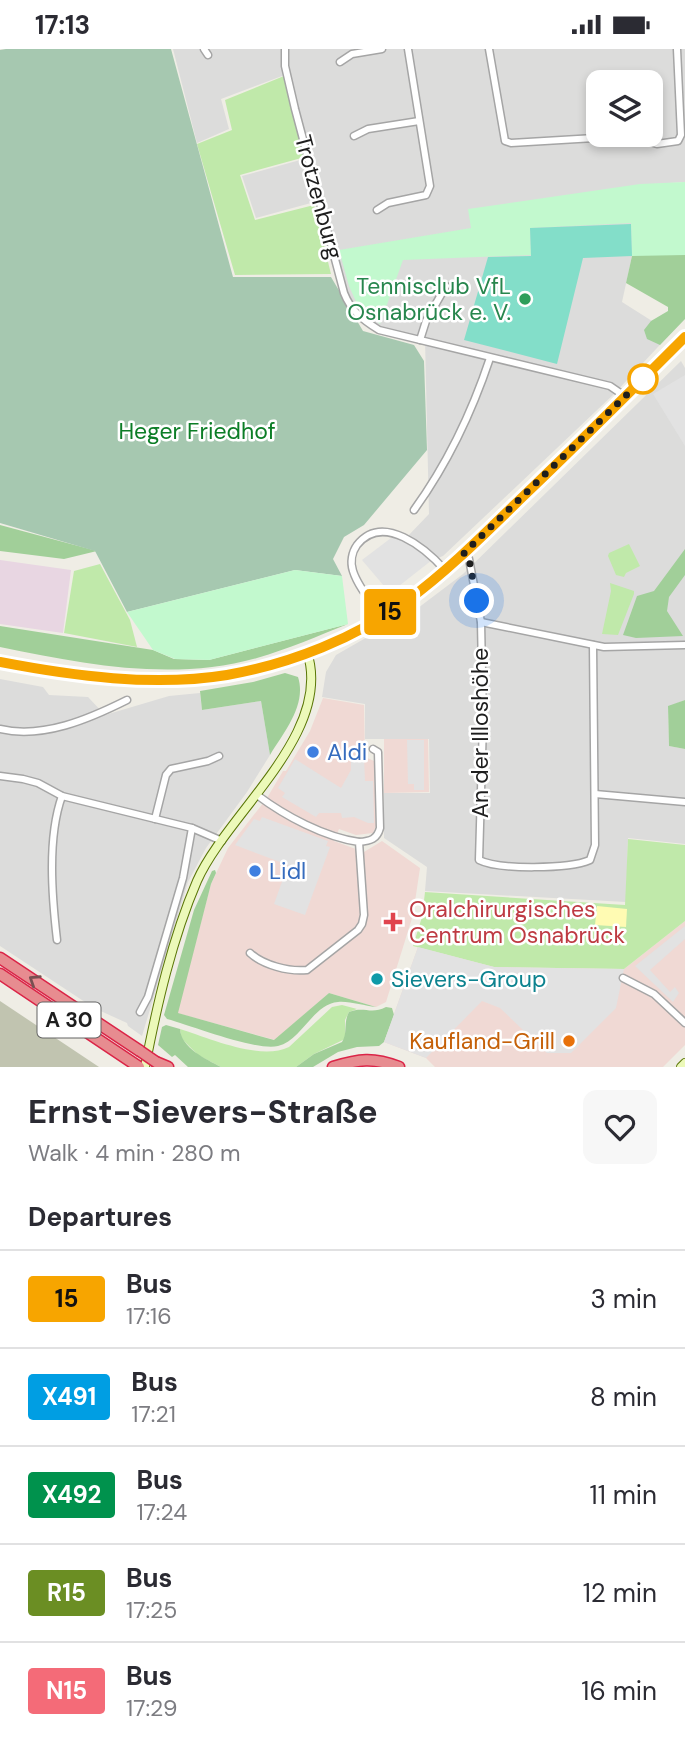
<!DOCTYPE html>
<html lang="en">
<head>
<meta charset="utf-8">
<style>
	body { margin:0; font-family:"DM Sans",sans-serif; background:#f7f7f7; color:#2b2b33; height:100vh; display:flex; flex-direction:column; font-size:26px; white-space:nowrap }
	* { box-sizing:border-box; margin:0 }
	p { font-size:23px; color:#7c7c81 }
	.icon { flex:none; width:38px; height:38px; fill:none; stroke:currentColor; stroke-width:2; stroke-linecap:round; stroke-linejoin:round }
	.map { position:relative; height:1018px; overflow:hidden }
	.side { display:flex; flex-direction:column; background:#fff; flex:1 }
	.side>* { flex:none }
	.badge { padding:0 14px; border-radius:5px; font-size:24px; line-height:46px }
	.controls { position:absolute; left:586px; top:21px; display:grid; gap:14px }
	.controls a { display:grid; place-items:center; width:77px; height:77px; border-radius:14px; background:#fff; box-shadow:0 4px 10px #0003; font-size:35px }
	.you { position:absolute; width:35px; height:35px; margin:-18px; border:5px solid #fff; border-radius:50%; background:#1a73e8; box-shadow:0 0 0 10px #1a73e833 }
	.map>.badge { position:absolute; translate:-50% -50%; box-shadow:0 0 0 4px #fff }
	h2 { padding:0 28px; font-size:26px; line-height:63px }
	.round { display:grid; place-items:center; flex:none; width:74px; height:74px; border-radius:14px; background:#f7f7f7 }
	.overview { display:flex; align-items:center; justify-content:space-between; height:119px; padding:0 28px }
	h1 { font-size:33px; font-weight:700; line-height:52px }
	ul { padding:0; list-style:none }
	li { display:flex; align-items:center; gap:21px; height:98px; padding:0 28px; border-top:2px solid #e1e1e2 }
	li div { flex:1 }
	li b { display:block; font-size:26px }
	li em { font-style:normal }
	li .badge { min-width:77px; font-weight:700; text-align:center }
	.status { display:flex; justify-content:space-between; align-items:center; height:49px; padding:0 35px; background:#fff; direction:ltr }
	.status svg { height:19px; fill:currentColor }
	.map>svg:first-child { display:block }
</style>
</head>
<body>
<div class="status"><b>17:13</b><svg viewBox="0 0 49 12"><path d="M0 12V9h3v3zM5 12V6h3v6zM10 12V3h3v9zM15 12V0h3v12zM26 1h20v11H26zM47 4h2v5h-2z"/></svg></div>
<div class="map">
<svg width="685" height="1018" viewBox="0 0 685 1018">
	<rect width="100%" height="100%" fill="#efede5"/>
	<!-- residential -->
	<g fill="#dcdcdb" fill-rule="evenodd">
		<path d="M173,0H685V133L640,136L631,174L632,207L622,253L671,284L614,345L443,507L438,509L407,488L429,465L425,290L383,278L365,269L349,252L322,151L256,169L242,127L311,108L290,24L221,50L229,80L197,94ZM598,33H651V86H598Z"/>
		<path d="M681,312L685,319V651L668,658L669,697L685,700V795L628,789L626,853L425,842L427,818L384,789V744H430L429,690H365V655L322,648L326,623L336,606L418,559L463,525Z"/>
		<path d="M0,630L43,638L49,646L88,648L105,666L169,647L200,644L202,661L261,652L270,706L247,743L206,799L188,833L142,987L128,977L127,974L94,959L0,897Z"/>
	</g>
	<!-- commercial -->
	<g fill="#f0d9d4">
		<path d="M323,649L364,656L365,708L374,712L376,777L373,784L356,786L339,780L334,792L364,803L382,792L420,819L413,866L386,953L376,958L329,944L275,991L177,964L211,835L228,799L267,749L283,722H286L310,682Z"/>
		<path d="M384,690H428L429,743L384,744Z"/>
		<path d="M685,872V996L663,1018H435L426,1009L384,993L418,898L494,918L624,920Z"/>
	</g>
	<!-- industrial -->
	<path fill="#e8d6e2" d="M0,511L71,521L63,584L0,575Z"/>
	<!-- construction -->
	<path fill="#c1c4b0" d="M0,952L99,1018H0Z"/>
	<!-- grass -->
	<g fill="#c0e9aa">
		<path d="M284,27L305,108L240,126L255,171L314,156L331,225L235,226L197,95L232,81L225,51Z"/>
		<path d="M629,495L640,517L626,524L624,528L616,526L608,507L609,504Z"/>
		<path d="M100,515L130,571L137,598L64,584L74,522Z"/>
		<path d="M610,534L634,542V545L618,586L602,585L611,542Z"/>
		<path d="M628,790L685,796V872L624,920L494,918L413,897L422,868L425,843L625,856Z"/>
		<path d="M342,956L357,960L349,963L345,971V990L314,1005L296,1018H221L198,1006L181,989L180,980C209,989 260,1012 289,998L332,958Z"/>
	</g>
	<!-- forest -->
	<g fill="#a1cf99">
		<path d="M685,186V270L660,296L647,290L644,281L651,272L668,262V258L626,234L632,207L639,196Z"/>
		<path d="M0,476L97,502L64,510L0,502Z"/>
		<path d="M685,500V526L669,548L667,562L683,587L636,589L623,586L637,547L654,542Z"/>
		<path d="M348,575C318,587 288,600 257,609C172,633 84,615 0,598V577L153,601L174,610L209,611Z"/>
		<path d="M285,624L298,628C307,656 284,683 270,706L261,652L202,661L200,642L253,633Z"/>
		<path d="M685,651V700L669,697L668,657Z"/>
		<path d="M215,821L216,824L211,835L178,964L274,991L329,944L376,958C364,957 350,952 338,953C313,955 302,991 278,997C255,1002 193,977 167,970L164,966L194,861L212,822Z"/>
		<path d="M386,958L392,959L394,966L384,993L379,997L357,998L338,1003L313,1018H296L314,1005L342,993C348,984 343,974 349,963C364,957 371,966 386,958Z"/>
		<path d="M166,976L180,980C181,999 206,1010 221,1018H188L175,1006L172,1008L158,996L162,978Z"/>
	</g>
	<!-- sand -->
	<path fill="#fffbb3" d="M597,857L627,860L626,878L595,876Z"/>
	<!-- cemetery -->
	<path fill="#a6c8b0" d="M6,0H171L233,228H331L363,282L414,296L424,312L427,401L364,476L344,488L333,510L342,527L295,521L127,563L95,502L0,474V1Z"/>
	<!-- park -->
	<g fill="#c2f9ce">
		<path d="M685,133V206L632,207L631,174L530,179L531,206L403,211L380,275L358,257L349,237L339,201L471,179L468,160L640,135Z"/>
		<path d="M295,521L342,527L348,575L209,611L175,610L153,601L127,563Z"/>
	</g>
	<!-- pitch -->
	<path fill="#83dec9" d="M631,175L632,207L583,209L557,315L464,291L488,208L531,207L530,179Z"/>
	<!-- parking -->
	<g fill="#e2e2e2">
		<path d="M685,326V397L653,345Z"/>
		<path d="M395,486L432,511L390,544L362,511Z"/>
		<path d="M407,691H424V741H414V735H408Z"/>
		<path d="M364,709L365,732H373L374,774H368L354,768L342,769L341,764H319L316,768L282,748L285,744L278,739L295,710L341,739L351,721V710Z"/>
		<path d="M262,768L328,792L326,797L330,798L305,866L274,855L288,816L235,796L254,770L260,772Z"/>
		<path d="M685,877V890L650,921L670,943L675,938L679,944L673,953L635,917Z"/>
		<path d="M418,898L494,918L624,920L616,959L571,1004H547L500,959L482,952L426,1009L384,993Z"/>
	</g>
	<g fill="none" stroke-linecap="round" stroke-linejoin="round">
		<defs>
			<g id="street">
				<path d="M204,0L208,6"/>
				<path d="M285,0V17L295,60L344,244C351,262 363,271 379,281L610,337L626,348"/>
				<path d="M489,0L505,92L511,94L628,87L657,95L678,92L681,86L677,0"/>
				<path d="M340,13L352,5L382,0"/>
				<path d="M354,87L368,80L419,72"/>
				<path d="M377,161L388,154L426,146L430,137L408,0"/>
				<path d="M420,291L426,272L446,237"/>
				<path d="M414,461C448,414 472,363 490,309"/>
				<path d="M464,504L469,510L481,573L483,673L479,811C499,821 569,820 590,811L595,796L593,596"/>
				<path d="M382,568C372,554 358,538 353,522C350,513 352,503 357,496C383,463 426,500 445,521"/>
				<path d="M481,573L604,598L685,596"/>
				<path d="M0,680C43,690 89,670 127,651"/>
				<path d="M0,727L23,730L38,734L62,747L192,779L222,792"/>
				<path d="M595,745L685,753"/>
				<path d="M155,770L166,726L171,720L208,712L219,707"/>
				<path d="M359,793C371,792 377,790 380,779L378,703L373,700"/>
				<path d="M57,891C52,848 47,789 62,747"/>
				<path d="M250,904C263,916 289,923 307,921L358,881L362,875L364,866L359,793C324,788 285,767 257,746"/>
				<path d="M623,929L654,945L685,974"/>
				<path d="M140,963L148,948L183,829L192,779"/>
			</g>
			<g id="secondary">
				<path d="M0,613C142,641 286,640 408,551C449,521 486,484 522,448C577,395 632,342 685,288"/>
				<path d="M145,1018C157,956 172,890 197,832C227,764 334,684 307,603"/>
				<path d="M681,1018L685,1014"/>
			</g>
			<g id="highway">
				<path d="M0,909L140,1002"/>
				<path d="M0,925L139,1018"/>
				<path d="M156,1013L168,1018"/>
				<path d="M333,1018C359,1010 373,1008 399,1018"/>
			</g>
		</defs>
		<!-- street casing -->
		<use href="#street" stroke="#a5a5a5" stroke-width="9"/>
		<!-- secondary casing -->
		<use href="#secondary" stroke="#597605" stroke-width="10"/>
		<!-- highway casing -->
		<use href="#highway" stroke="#db2447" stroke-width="13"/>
		<!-- street -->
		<use href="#street" stroke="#fff" stroke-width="6"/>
		<!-- secondary -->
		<use href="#secondary" stroke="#ecf9b9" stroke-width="8"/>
		<!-- highway -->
		<use href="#highway" stroke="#e78c90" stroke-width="10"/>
		<defs>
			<path id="highway-bridge" d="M140,1002L156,1013"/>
		</defs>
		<!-- highway-bridge casing -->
		<use href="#highway-bridge" stroke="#db2447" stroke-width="13" stroke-linecap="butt"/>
		<!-- highway-bridge -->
		<use href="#highway-bridge" stroke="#e78c90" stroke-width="10"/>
	</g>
	<!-- one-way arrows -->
	<defs><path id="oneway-chevron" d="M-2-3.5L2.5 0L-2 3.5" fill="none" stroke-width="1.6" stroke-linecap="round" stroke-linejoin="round" transform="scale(1.75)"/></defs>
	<use stroke="#785051" href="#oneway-chevron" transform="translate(34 931) rotate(-147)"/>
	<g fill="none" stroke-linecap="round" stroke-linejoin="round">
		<defs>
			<path id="line" d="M0,613C73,627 153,638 227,626C290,615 356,589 408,551C453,518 493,476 534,437C585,388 635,338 685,288"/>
		</defs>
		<!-- line casing -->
		<use href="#line" stroke="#fff" stroke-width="16"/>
		<!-- line -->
		<use href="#line" stroke="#f7a500" stroke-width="10"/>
		<!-- walk -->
		<path stroke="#1e1e1e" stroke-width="7" stroke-dasharray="0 12.6" d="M477,552L469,510L464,504L643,330"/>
	</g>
	<!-- markers -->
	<circle fill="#2e9e5b" stroke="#fff" stroke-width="2.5" cx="525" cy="250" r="7"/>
	<circle fill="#fff" stroke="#f7a500" stroke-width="3.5" cx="643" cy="330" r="14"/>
	<g fill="#3f7fe0" stroke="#fff" stroke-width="2.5">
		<circle cx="313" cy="703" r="7"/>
		<circle cx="255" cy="822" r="7"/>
	</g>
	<path fill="#e0444e" stroke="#fff" stroke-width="2.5" d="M389.5 862.5h7v7h7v7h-7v7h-7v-7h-7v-7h7z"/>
	<circle fill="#0f9aa8" stroke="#fff" stroke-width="2.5" cx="377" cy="930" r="7"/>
	<circle fill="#e8710a" stroke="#fff" stroke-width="2.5" cx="569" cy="992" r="7"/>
	<g text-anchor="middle" stroke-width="5" stroke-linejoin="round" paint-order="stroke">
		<!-- shield labels -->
		<rect fill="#fff" stroke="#626262" stroke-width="2" x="37.5" y="953.5" width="63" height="35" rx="5"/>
		<g font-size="21" font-weight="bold" fill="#1e1e1e">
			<text x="69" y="978">A 30</text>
		</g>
		<!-- street labels -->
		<g font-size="23" fill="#1e1e1e" stroke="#fff">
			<text transform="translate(319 148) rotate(75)" y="8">Trotzenburg</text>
			<text transform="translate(480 684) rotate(-90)" y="8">An der Illoshöhe</text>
		</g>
		<!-- leisure labels -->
		<g font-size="23" fill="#27864d" stroke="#fff" text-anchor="end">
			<text x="511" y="245">Tennisclub VfL<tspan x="511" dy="26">Osnabrück e. V.</tspan></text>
		</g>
		<!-- park labels -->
		<g font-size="23" fill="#0c7d26" stroke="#fff">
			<text x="197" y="390">Heger Friedhof</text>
		</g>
		<!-- shop labels -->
		<g font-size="23" fill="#366cbe" stroke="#fff" text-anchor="start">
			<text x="327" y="711">Aldi</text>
			<text x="269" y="830">Lidl</text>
		</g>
		<!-- health labels -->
		<g font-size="23" fill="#be3a42" stroke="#fff" text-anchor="start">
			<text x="409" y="868">Oralchirurgisches<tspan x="409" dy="26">Centrum Osnabrück</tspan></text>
		</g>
		<!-- culture labels -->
		<g font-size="23" fill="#0d838f" stroke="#fff" text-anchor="start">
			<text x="391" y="938">Sievers-Group</text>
		</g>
		<!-- food labels -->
		<g font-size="23" fill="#c56008" stroke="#fff" text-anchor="end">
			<text x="555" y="1000">Kaufland-Grill</text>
		</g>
	</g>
</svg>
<div class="controls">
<a><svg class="icon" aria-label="layers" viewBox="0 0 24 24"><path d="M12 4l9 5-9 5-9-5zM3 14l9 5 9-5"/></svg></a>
</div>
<div class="you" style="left:477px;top:552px"></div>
<b class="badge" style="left:390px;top:563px;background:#f7a500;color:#111">15</b>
</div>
<section class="side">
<div class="overview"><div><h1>Ernst-Sievers-Straße</h1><p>Walk · 4 min · 280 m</p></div><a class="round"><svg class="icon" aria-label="heart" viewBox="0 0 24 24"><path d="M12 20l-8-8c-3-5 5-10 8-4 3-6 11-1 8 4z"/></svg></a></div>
<h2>Departures</h2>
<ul>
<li><span class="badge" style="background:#f7a500;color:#111">15</span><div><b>Bus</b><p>17:16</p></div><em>3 min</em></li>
<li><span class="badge" style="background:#009ee3;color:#fff">X491</span><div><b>Bus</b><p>17:21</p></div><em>8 min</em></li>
<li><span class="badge" style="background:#00924d;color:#fff">X492</span><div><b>Bus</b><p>17:24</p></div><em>11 min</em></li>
<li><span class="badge" style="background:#6b8e23;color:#fff">R15</span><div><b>Bus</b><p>17:25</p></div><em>12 min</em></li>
<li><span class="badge" style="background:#f46b78;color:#fff">N15</span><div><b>Bus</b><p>17:29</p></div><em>16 min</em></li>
</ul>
</section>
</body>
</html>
